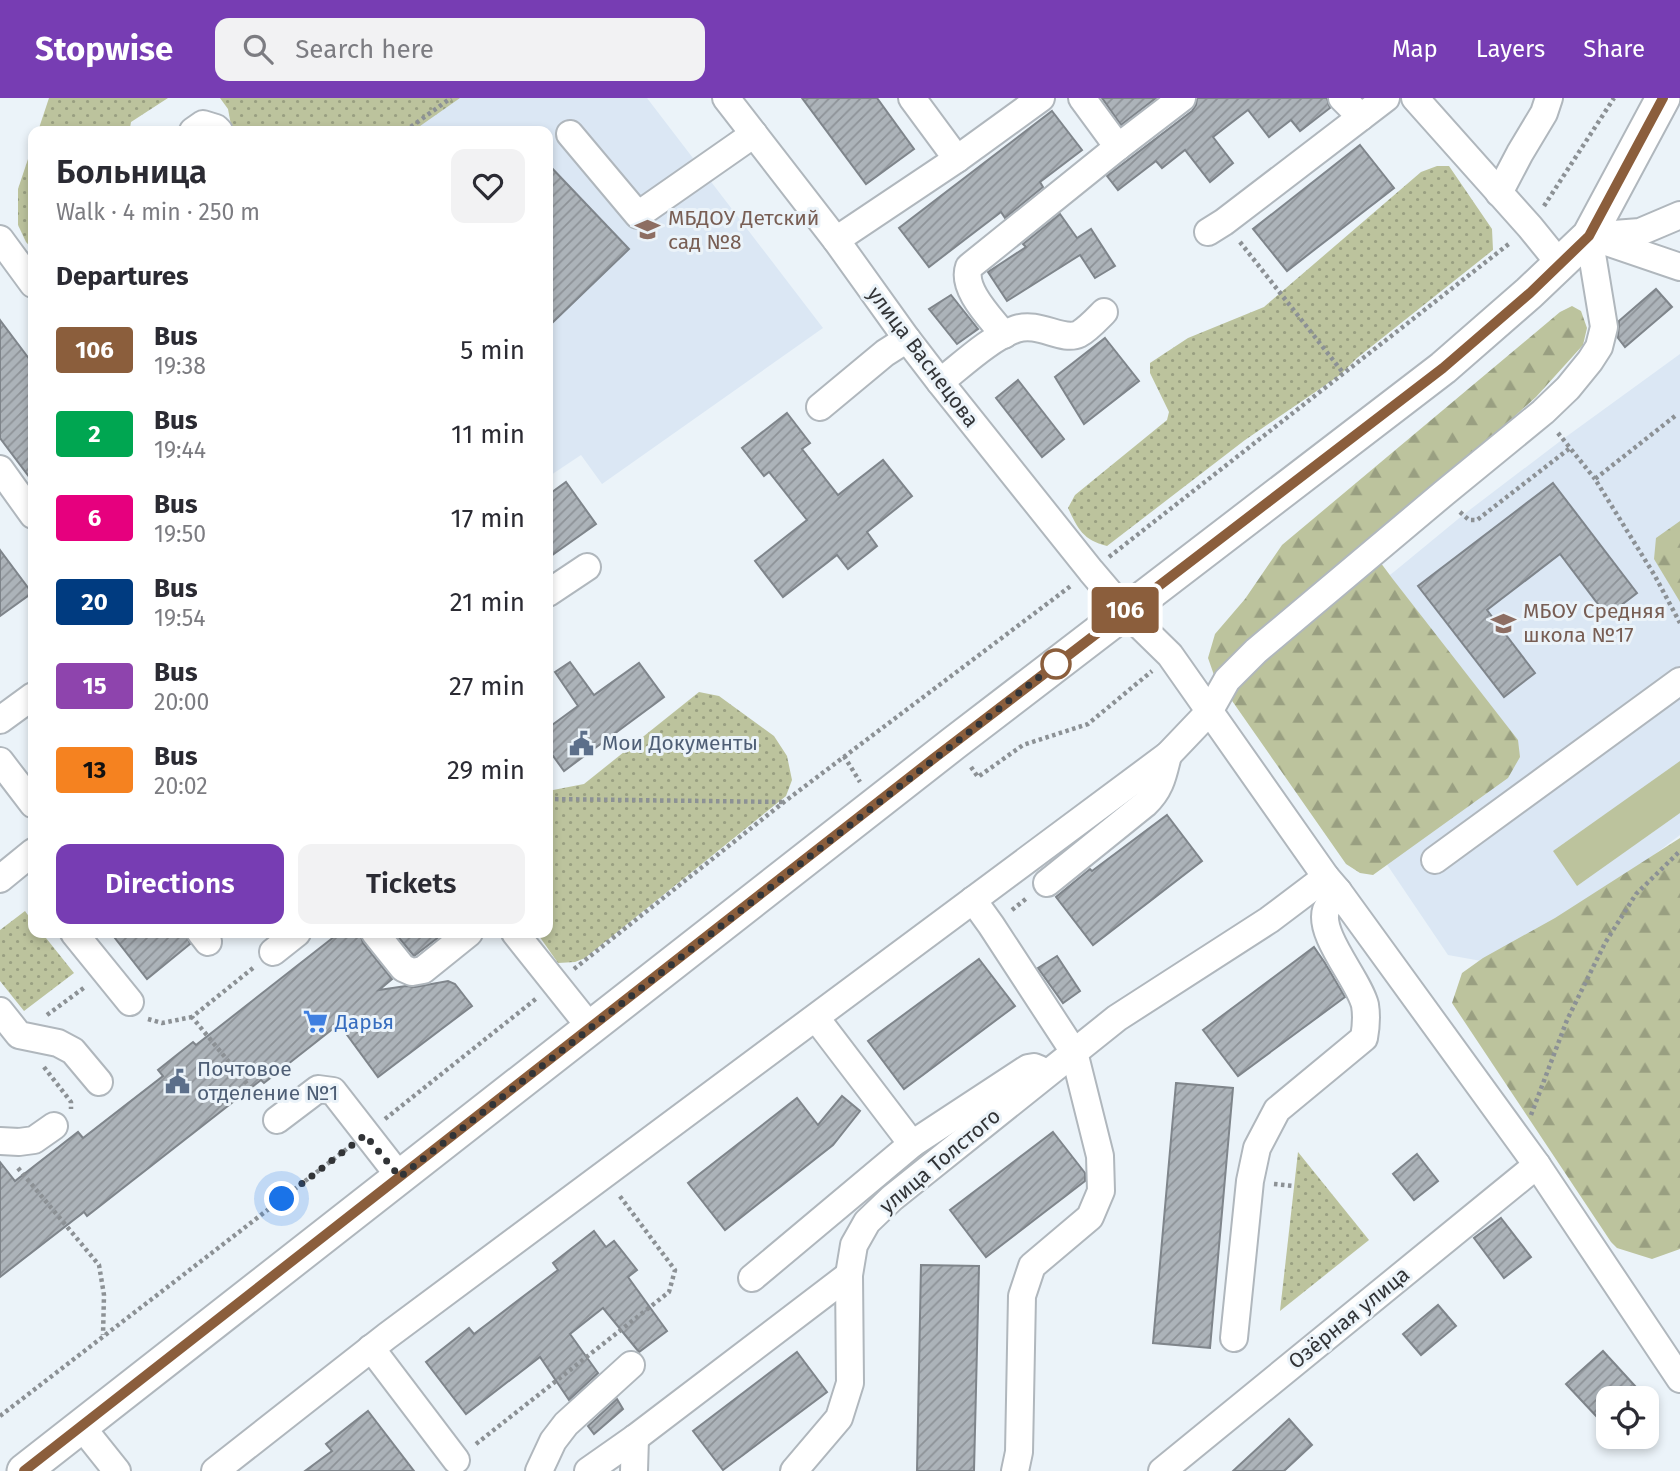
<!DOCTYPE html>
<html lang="en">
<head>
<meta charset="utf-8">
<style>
	body { margin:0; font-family:"Fira Sans",sans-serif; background:#f2f2f3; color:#2b2b33; height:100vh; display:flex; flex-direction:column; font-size:26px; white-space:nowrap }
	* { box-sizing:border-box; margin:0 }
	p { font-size:23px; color:#7c7c81 }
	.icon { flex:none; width:38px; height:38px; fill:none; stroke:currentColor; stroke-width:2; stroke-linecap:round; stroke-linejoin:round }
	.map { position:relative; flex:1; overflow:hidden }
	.side { position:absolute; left:28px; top:28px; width:525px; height:812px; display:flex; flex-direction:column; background:#fff; border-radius:14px; box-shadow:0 4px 10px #0003 }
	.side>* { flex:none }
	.badge { padding:0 14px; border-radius:5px; font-size:24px; line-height:46px }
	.buttons { position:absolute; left:1596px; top:1288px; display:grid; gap:14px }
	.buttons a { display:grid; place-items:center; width:63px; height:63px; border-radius:14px; background:#fff; box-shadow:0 4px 10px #0003; font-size:35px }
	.you { position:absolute; width:35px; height:35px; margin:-18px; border:5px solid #fff; border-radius:50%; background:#1a73e8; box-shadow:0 0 0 10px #1a73e833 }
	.map>.badge { position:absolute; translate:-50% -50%; box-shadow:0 0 0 4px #fff }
	h2 { padding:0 28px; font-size:26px; line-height:63px }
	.round { display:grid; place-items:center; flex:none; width:74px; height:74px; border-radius:14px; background:#f2f2f3 }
	.head { display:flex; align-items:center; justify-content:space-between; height:119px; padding:0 28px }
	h1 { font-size:33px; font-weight:600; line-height:52px }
	.action { display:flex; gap:14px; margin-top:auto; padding:14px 28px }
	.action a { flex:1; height:80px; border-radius:14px; background:#773db3; color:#fff; font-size:28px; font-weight:600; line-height:80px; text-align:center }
	.action a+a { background:#f2f2f3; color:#2b2b33 }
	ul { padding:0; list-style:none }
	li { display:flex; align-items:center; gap:21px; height:84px; padding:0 28px }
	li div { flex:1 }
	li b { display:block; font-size:26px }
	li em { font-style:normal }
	li .badge { min-width:77px; font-weight:700; text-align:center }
	header { display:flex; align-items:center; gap:42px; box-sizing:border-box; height:98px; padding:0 35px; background:#773db3; color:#fff }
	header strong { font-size:33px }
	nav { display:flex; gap:38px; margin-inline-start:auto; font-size:24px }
	.search { width:490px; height:63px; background:#f2f2f3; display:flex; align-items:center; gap:18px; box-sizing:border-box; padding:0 24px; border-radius:14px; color:#7c7c81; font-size:26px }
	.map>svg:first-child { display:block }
</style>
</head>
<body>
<header>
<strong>Stopwise</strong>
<div class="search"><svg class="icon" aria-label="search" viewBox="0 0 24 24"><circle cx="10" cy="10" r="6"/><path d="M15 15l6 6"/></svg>Search here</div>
<nav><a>Map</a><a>Layers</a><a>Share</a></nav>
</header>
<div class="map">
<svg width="1680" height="1373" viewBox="0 0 1680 1373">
	<defs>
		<pattern id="grass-dots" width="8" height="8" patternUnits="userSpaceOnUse" patternTransform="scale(1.75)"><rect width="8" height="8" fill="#bcc39d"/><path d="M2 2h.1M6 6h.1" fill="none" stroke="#999f81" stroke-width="1.8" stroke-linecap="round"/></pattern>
		<pattern id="forest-firs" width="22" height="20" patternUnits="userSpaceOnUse" patternTransform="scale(1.75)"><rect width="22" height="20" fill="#bcc39d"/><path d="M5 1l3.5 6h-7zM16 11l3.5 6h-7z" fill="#999f81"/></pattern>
		<pattern id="building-hatch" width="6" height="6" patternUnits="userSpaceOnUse" patternTransform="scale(1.75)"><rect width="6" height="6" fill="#acb3b9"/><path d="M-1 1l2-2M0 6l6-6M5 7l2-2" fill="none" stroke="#8d9297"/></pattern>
	</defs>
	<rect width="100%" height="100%" fill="#ebf3f9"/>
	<!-- built -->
	<g fill="#dbe7f4">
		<path d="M449,0H647L823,230L602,386L581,357L548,379V33H394Z"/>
		<path d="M1680,256V737L1509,868L1448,857L1259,577L1395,473L1463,417L1563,341Z"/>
	</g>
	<!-- grass -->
	<g fill="url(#grass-dots)">
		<path d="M49,0H168L131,24L130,30L132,33H38Z"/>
		<path d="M220,0H460L413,33H235L231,27L228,11Z"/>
		<path d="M33,46V152L26,144L18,127V91Z"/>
		<path d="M1437,68H1449L1492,131L1493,152L1357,260L1340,277L1245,342L1107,448C1083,442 1078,431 1068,410L1075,397L1167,322L1169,314L1150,275V265L1188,240L1264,209L1421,74Z"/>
		<path d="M699,594L719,598L774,638L787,658L792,682L786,698L585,860L575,864L558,865L537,835H548V693L584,686Z"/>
		<path d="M25,813L33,824V835H42L74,875L24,913L0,883V832Z"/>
		<path d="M1298,1054L1369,1142L1280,1213Z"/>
	</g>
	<!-- forest -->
	<g fill="url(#forest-firs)">
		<path d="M1572,208L1581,213L1587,230L1583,247L1536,299L1369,449L1392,480L1518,642L1520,659L1508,680L1373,777L1360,775L1346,766L1214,577L1208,560L1215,536L1245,501L1282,447L1560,214Z"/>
		<path d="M1680,423V504L1654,461L1656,440Z"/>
		<path d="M1680,740V1151L1652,1161L1617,1150L1611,1144L1452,905L1462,875L1483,860L1555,820Z"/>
	</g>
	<!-- pitch -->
	<path fill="#bcc39d" d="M1680,663V715L1577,788L1553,753Z"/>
	<!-- building -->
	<g fill="url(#building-hatch)" stroke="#7f858b" stroke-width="2">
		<path d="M802,0H877L914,51L866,86Z"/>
		<path d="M1102,0H1156L1121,27Z"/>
		<path d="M1197,0H1327L1330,10L1300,33L1291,22L1269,39L1248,12L1213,39L1233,65L1210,84L1185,52L1162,70L1156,63L1118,92L1107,78L1192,13L1196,7Z"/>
		<path d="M1052,13L1082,52L1040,84L1043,89L1005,120L1001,114L929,169L899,130Z"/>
		<path d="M1360,47L1394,90L1287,173L1253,131Z"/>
		<path d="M548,66L629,151L548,229Z"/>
		<path d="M1060,116L1077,140L1091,131L1115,168L1095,180L1080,157L1007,203L988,174L1026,149L1023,146Z"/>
		<path d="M1656,191L1672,209L1625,249L1618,240L1619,223Z"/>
		<path d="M951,197L978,231L957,246L929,211Z"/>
		<path d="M0,222L33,266V384L0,340Z"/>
		<path d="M1105,240L1139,283L1084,326L1055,279Z"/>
		<path d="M1018,282L1064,341L1042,359L996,300Z"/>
		<path d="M787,315L810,345L802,351L838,397L883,362L912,398L867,434L877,448L848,471L837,457L783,499L755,463L807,422L769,374L764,378L742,350Z"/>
		<path d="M566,384L596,426L548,460V397Z"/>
		<path d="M1553,385L1637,495L1607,518L1560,456L1487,512L1535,575L1504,599L1418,488Z"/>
		<path d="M0,452L32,495L0,518Z"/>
		<path d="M570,564L594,597L639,565L664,599L564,673L548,651V630L578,608L555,574Z"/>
		<path d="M1167,717L1202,763L1093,847L1056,799L1090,771L1092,773Z"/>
		<path d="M111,835H186L190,846L147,881Z"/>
		<path d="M339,835H360L363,845L392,881L379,892L406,888L415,889L448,883L455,886L472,908L378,979L339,926L264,985L261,982L87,1118L84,1114L0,1179V1064L15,1083L78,1034L83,1040L163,978L158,972L193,944L196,947Z"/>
		<path d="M395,835H444L414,858Z"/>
		<path d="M1314,849L1325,865L1345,899L1238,978L1203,932Z"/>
		<path d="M1057,858L1080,893L1063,905L1038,870Z"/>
		<path d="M979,861L1015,908L904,991L868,943Z"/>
		<path d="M1176,985L1233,990L1210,1250L1153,1245Z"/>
		<path d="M842,998L860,1013L833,1047L725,1132L688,1085L797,1000L818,1027Z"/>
		<path d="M1053,1034L1085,1075V1083L986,1159L950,1112Z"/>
		<path d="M1417,1056L1438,1083L1414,1102L1393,1076Z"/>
		<path d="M1501,1120L1531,1159L1504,1180L1474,1140Z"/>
		<path d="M594,1133L606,1149L614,1143L637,1172L628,1179L667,1233L639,1254L603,1210L570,1236L598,1275L569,1302L540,1259L466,1316L426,1264L469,1230L474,1236L558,1172L553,1165Z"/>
		<path d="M921,1167L979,1168L974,1373H917Z"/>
		<path d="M1438,1207L1456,1228L1421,1257L1403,1236Z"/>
		<path d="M1603,1253L1635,1288L1621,1300H1608V1311L1598,1320L1566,1286Z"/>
		<path d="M797,1254L827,1294L723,1372L693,1333Z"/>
		<path d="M617,1301L623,1311L594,1336L588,1328Z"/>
		<path d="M368,1313L414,1373H305L332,1353L326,1346Z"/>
		<path d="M1289,1321L1312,1347L1284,1373H1233Z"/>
	</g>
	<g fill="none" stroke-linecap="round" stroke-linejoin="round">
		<defs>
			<g id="minor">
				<path d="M726,0L836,142L907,241L940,284L1091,473L1125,513L1170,557L1326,779L1338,793L1537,1067L1680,1281"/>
				<path d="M1082,0L1118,49L1182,0"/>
				<path d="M1342,0L1361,19"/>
				<path d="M1415,0L1530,129L1560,166"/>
				<path d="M193,33L203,26L216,30L219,33"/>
				<path d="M570,36L638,117L754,36"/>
				<path d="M957,61L1041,0"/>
				<path d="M1499,95L1520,55L1544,15L1549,0"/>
				<path d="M1208,134L1224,124L1386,0"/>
				<path d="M1601,137L1640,134L1680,117"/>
				<path d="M1589,138L1680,169"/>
				<path d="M0,141L33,186"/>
				<path d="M836,142L957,61L912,0"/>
				<path d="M1004,237C991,220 961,191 969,169L1118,49"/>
				<path d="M940,284C962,267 990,240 1016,231C1039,223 1062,244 1079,236C1088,231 1097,221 1104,214"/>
				<path d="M820,309L885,255L907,241"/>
				<path d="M0,371L33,417"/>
				<path d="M548,495L587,469"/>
				<path d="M0,622L33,598"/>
				<path d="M0,663L33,706"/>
				<path d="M1435,762L1680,583"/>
				<path d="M0,781L33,754"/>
				<path d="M1047,785L1145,706C1161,691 1163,677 1168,657"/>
				<path d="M973,802L991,827L1074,954L1100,1058L1101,1093L1090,1119L1032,1168L1022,1198L1019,1354L1015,1373"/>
				<path d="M74,835L130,904"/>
				<path d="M201,835L208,844"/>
				<path d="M375,835L403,870L412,874L423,872L469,835"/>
				<path d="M515,835L590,929"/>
				<path d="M273,854L297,835"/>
				<path d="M0,913L19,937L58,945L73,953L99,984"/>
				<path d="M816,920L912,1046"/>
				<path d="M277,1022L318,991L333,993L400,1079"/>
				<path d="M0,1043L19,1044L34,1042L54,1028"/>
				<path d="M752,1180L912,1046L1028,970L1034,969L1039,971"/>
				<path d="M1234,1240L1250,1083L1257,1050L1277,1012L1364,940C1366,929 1367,919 1365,907C1359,882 1318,837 1326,812C1329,806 1334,799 1338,793"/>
				<path d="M371,1250L456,1362"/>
				<path d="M81,1328L117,1373"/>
				<path d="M215,1373L387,1238L1168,657L1209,614L1227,582L1256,553L1444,395L1543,314L1568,290L1590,263L1599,249L1604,229L1589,138"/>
				<path d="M539,1373L553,1343L566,1326L631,1267"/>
				<path d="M588,1373L635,1340L849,1177"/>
				<path d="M634,1373L635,1340"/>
				<path d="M794,1373L839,1320L850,1285L849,1177L854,1147L867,1124L892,1100L1117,920L1269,822L1326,779"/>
				<path d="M1162,1373L1537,1067"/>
			</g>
			<path id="major" d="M24,1373L954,645L1443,270L1529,195L1589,138L1663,0"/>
		</defs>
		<!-- minor casing -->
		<use href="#minor" stroke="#b0b7bd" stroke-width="30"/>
		<!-- major casing -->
		<use href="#major" stroke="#b0b7bd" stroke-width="37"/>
		<!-- path -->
		<g stroke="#8c9195" stroke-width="4.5" stroke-dasharray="3.5 3.5" stroke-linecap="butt">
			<path d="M405,33L451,0"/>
			<path d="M1544,108L1614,0"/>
			<path d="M1240,144L1344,276"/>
			<path d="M1675,318L1595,381L1655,478L1680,525"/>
			<path d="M1558,335L1595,381"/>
			<path d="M1460,414L1469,422H1477L1570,350"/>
			<path d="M1109,459L1510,145"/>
			<path d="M844,658L860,684"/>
			<path d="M971,669L978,679L1023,647L1088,626L1152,573"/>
			<path d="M548,701L784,704"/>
			<path d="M1012,812L1027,800"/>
			<path d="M253,870L192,919L261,1003"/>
			<path d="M574,871L784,704L1072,487"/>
			<path d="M47,917L85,889"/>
			<path d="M148,921L162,925L192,919"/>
			<path d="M44,969L71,1004V1011"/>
			<path d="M1531,1017L1567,922L1605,845L1636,796L1680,753"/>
			<path d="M385,1021L537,900"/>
			<path d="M18,1070L99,1167L104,1197L103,1237"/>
			<path d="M1274,1086L1294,1088"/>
			<path d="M0,1318L348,1050"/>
			<path d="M476,1346L669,1194L675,1172L619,1097"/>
		</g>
		<!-- minor -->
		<use href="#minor" stroke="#fff" stroke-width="26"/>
		<!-- major -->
		<use href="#major" stroke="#fff" stroke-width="33"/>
	</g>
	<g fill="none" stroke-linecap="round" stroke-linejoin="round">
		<defs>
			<path id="line" d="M24,1373L933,661L1443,270L1530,195L1589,138L1663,0"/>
		</defs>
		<!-- line casing -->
		<use href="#line" stroke="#fff" stroke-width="16"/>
		<!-- line -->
		<use href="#line" stroke="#8b5e3c" stroke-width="10"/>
		<!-- walk -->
		<path stroke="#323437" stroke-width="7" stroke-dasharray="0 12.6" d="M282,1101L365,1037L400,1079L1056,566"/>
	</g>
	<!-- icons -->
	<defs>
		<symbol id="school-bare" viewBox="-9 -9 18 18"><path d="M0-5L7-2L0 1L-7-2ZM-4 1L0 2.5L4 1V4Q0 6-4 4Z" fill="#8d6e63" stroke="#ebf3f9" stroke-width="2.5" paint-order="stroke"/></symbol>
		<symbol id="civic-bare" viewBox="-9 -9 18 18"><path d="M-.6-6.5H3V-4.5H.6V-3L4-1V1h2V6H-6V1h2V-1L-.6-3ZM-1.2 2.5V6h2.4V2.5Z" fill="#5c6f8a" stroke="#ebf3f9" stroke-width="2.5" paint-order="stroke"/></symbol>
		<symbol id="supermarket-bare" viewBox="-9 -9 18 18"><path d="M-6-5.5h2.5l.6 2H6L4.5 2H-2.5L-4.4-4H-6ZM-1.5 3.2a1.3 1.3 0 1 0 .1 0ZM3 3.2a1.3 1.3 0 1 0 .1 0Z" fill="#3f7fe0" stroke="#ebf3f9" stroke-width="2.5" paint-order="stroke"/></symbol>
	</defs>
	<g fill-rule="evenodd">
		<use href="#school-bare" x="630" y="114" width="35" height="35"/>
		<use href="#school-bare" x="1486" y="508" width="35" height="35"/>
		<use href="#civic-bare" x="564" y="628" width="35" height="35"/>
		<use href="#supermarket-bare" x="298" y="906" width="35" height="35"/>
		<use href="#civic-bare" x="160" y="966" width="35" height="35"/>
	</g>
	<!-- markers -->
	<circle fill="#fff" stroke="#8b5e3c" stroke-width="3.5" cx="1056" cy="566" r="14"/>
	<g text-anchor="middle" stroke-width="6" stroke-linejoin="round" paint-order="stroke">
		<!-- education labels -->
		<g font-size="21" fill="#785e54" stroke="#ebf3f9" text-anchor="start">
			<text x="668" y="127">МБДОУ Детский<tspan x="668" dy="24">сад №8</tspan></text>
			<text x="1523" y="520">МБОУ Средняя<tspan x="1523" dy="24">школа №17</tspan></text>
		</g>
		<!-- street labels -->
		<g font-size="21" fill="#323437" stroke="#ebf3f9">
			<text transform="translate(923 259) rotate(53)" y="7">улица Васнецова</text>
			<text transform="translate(940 1063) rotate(-40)" y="7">улица Толстого</text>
			<text transform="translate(1349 1220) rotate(-39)" y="7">Озёрная улица</text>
		</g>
		<!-- service labels -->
		<g font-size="21" fill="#4e5e75" stroke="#ebf3f9" text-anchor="start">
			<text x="602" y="652">Мои Документы</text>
			<text x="197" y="978">Почтовое<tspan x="197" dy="24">отделение №1</tspan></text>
		</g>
		<!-- shop labels -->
		<g font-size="21" fill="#366cbe" stroke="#ebf3f9" text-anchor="start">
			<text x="335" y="931">Дарья</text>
		</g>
	</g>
</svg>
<div class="buttons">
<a><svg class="icon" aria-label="locate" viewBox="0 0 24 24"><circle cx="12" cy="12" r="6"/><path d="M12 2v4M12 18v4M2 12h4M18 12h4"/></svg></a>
</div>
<div class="you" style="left:282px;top:1101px"></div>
<b class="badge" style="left:1125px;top:512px;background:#8b5e3c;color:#fff">106</b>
<section class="side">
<div class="head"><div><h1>Больница</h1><p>Walk · 4 min · 250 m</p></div><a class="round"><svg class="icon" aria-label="heart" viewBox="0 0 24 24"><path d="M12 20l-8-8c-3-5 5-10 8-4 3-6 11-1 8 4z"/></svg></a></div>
<h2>Departures</h2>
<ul>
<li><span class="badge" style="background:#8b5e3c;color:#fff">106</span><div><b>Bus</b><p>19:38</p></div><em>5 min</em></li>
<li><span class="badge" style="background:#00a651;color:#fff">2</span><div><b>Bus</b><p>19:44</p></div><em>11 min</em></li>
<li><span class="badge" style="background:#e6007e;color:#fff">6</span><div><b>Bus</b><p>19:50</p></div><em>17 min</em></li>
<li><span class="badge" style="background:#003b80;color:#fff">20</span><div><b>Bus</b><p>19:54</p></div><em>21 min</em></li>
<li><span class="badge" style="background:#8e44ad;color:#fff">15</span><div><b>Bus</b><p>20:00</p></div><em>27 min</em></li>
<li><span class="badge" style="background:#f58220;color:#111">13</span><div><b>Bus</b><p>20:02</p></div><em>29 min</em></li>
</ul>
<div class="action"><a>Directions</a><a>Tickets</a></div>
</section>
</div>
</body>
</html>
